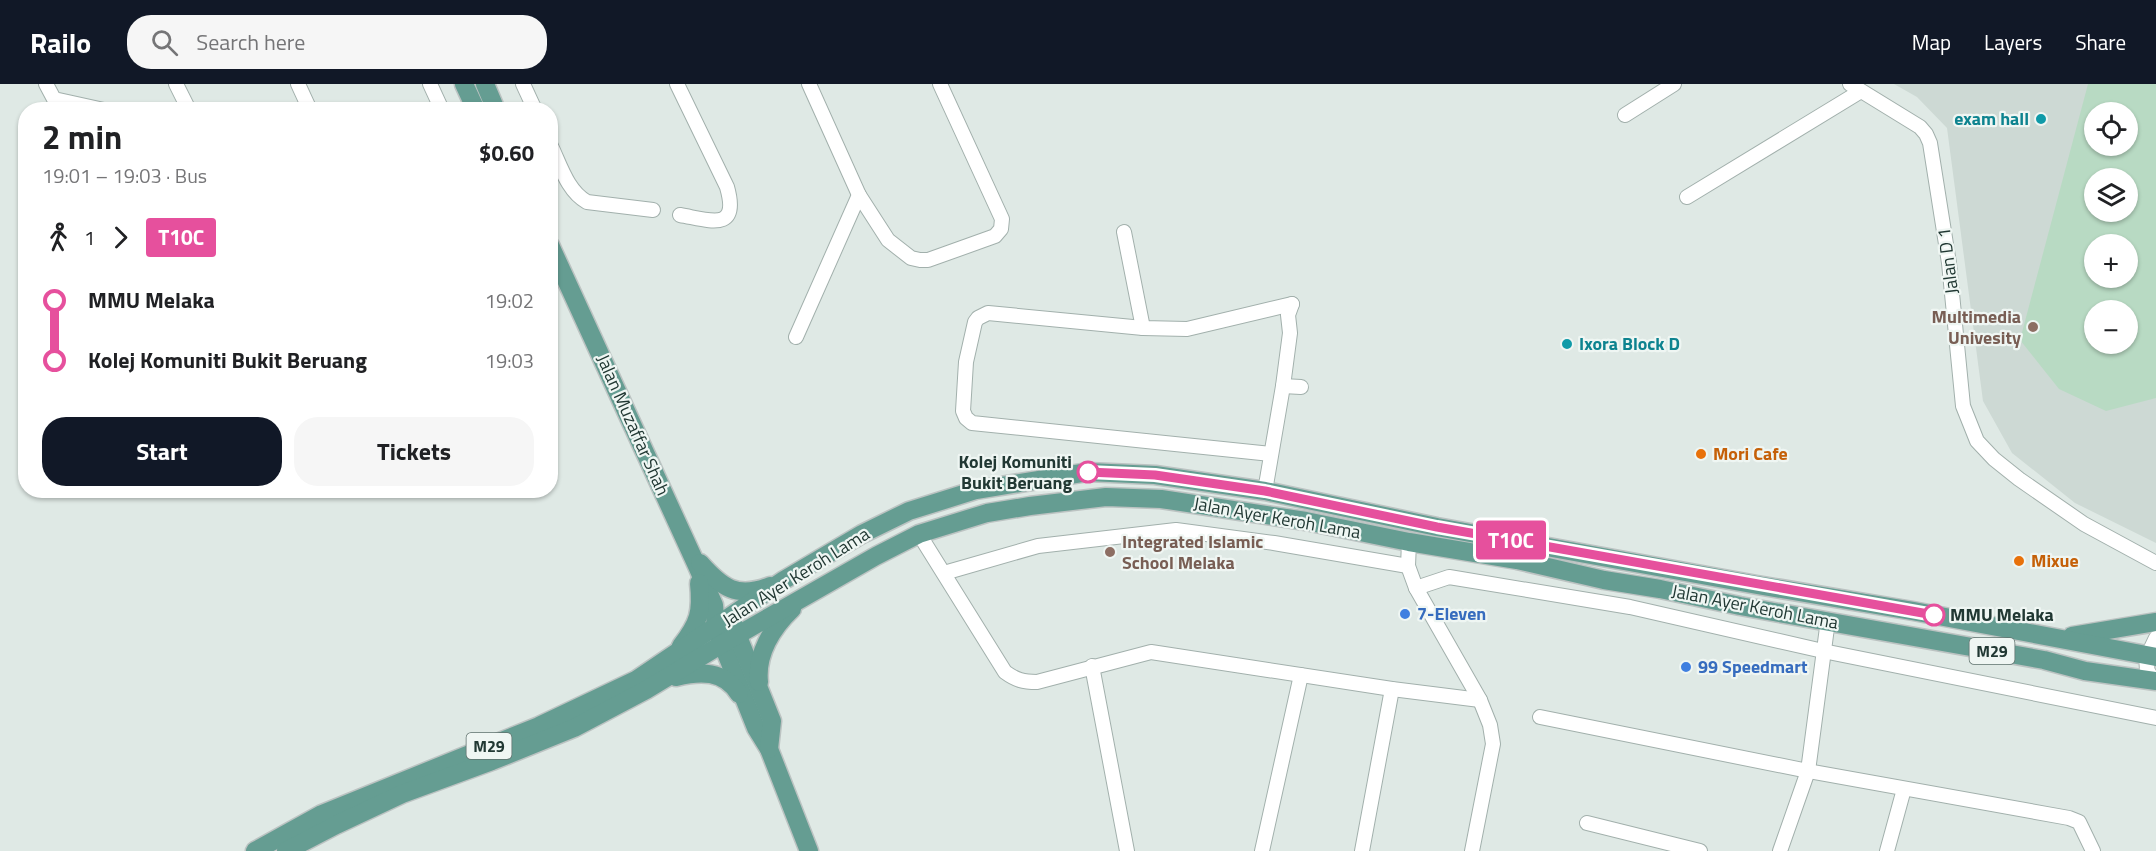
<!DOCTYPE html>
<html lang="en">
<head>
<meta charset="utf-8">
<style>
	body { margin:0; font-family:"Titillium Web",sans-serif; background:#f6f6f6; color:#202124; height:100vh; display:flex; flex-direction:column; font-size:22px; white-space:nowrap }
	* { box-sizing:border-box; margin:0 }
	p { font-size:20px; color:#757577 }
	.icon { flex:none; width:33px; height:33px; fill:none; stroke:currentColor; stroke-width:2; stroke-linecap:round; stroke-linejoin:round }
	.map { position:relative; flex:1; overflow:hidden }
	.details { position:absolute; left:18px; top:18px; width:540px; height:396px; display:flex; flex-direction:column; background:#fff; border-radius:24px; box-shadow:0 2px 4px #0004 }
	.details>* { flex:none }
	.badge { padding:0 12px; border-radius:4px; font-size:21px; line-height:39px }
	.controls { position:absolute; left:2084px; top:18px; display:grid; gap:12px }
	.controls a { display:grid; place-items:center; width:54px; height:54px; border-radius:50%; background:#fff; box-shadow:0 2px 4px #0004; font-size:30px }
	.map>.badge { position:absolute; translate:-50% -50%; box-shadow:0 0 0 3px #fff }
	.legs { display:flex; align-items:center; gap:9px; height:66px; padding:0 24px; font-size:20px }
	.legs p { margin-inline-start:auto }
	.summary { display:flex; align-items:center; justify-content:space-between; height:102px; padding:0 24px }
	h1 { font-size:33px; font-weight:700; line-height:45px }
	.primary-button { display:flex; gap:12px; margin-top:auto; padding:12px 24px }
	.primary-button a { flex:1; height:69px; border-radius:24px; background:#111827; color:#fff; font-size:24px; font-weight:700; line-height:69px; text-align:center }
	.primary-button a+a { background:#f6f6f6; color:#202124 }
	ul { padding:0 24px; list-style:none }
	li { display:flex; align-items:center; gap:21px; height:60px; font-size:22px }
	li i { display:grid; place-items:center; width:9px; height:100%; margin:0 8px; background:currentColor }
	li i::after { content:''; width:15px; height:15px; margin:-8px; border:4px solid; border-radius:50%; background:#fff }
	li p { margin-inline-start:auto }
	li:first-child i { background:linear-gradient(#0000 50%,currentColor 0) }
	li:last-child i { background:linear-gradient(currentColor 50%,#0000 0) }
	header { display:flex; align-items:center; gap:36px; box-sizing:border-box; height:84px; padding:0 30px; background:#111827; color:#fff }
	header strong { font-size:28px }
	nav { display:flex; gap:33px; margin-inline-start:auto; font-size:21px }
	.search { width:420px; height:54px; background:#f6f6f6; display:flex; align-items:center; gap:15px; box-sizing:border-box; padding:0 21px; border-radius:24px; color:#757577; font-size:22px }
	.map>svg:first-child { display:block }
</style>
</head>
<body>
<header>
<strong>Railo</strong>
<div class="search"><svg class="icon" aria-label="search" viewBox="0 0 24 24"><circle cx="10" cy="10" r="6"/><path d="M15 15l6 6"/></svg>Search here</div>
<nav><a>Map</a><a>Layers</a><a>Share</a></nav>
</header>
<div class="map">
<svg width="2156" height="767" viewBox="0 0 2156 767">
	<rect width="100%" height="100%" fill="#dfe9e5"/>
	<!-- built -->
	<path fill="#cdd9d4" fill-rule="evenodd" d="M1894,0H2156V459L2075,419L2012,369L1983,317L1947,44L1917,13ZM2094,28H2127V62H2094ZM2094,94H2127V128H2094ZM2094,160H2127V194H2094ZM2094,226H2127V260H2094Z"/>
	<!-- green -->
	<path fill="#b8dac3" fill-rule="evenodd" d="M2088,0H2156V314L2106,327L2059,305L2020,256ZM2094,28H2127V62H2094ZM2094,94H2127V128H2094ZM2094,160H2127V194H2094ZM2094,226H2127V260H2094Z"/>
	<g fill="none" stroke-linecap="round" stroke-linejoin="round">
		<defs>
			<g id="minor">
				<path d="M46,0L54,15L104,26"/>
				<path d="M176,0L189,26"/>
				<path d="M298,0L310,26"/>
				<path d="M430,0L442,26"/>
				<path d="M523,0L535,26"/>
				<path d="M677,0L727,103C740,149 709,136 680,131"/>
				<path d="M809,0L859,111L888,156L911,174L920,176H928L995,152L1001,145L1002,135L940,0"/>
				<path d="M1850,0L1920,43L1926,50L1930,59L1949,179L1963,322L1977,357L1994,375L2019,395L2084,440L2156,479"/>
				<path d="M1625,31L1674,0"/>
				<path d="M550,60C560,80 567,107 587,118L653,126"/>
				<path d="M1687,113L1861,7"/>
				<path d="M1124,148L1143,244"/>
				<path d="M796,253L859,111"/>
				<path d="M1283,302L1301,303"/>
				<path d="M1271,370L972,339L966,334L963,327L966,278L975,238L978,234L988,229L1143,244L1187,245L1292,220"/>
				<path d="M1265,407L1283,302L1290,249L1288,231L1292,220"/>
				<path d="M919,450L1005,588C1016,596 1023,598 1037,598L1151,568L1392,605L1480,616"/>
				<path d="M1409,458L1408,482L1416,504L1480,616L1490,641L1493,660L1472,767"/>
				<path d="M944,489L1038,462L1176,446L1274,459L1408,482"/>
				<path d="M1416,504L1449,493L1630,523L1823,567L2156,634"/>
				<path d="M2156,554C2149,568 2139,586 2156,596"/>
				<path d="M1092,582L1127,767"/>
				<path d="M1540,633L1808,687L2069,734L2079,738L2093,767"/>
				<path d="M1587,739L1700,767"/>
				<path d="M1262,767L1301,591"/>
				<path d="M1362,767L1392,605"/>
				<path d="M1780,767L1808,687L1828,536"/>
				<path d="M1887,767L1904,705"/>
			</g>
			<g id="major">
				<path d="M464,0L476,26"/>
				<path d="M485,0L496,26"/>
				<path d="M550,161L697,482L714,521L716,544L756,644L769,665L809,767"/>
				<path d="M700,479C722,504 737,515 770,502"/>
				<path d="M733,540L772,637L769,665"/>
				<path d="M2072,552L2156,538"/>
				<path d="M681,562C699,539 702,528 699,499"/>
				<path d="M676,593C700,587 724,586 739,610"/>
				<path d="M759,598C756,570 772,544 792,525"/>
				<path d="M255,767L322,730L539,642L636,596L784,496L862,450L909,427L976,406L1088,388L1155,391L1265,407L1437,443L1757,501L1913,527L2156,573"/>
				<path d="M286,767L336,741L402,710L492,677L574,644L646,606L722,560L876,472L919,450L987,429L1030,422L1106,413L1161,415L1306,437L1409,458L1517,476L1604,496L1660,505L1740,522L2044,576L2085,587L2156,597"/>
			</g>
		</defs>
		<!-- minor casing -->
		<use href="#minor" stroke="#a2b0ac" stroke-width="16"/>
		<!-- major casing -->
		<use href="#major" stroke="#bcc3c2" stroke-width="21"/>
		<!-- minor -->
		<use href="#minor" stroke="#fff" stroke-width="14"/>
		<!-- major -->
		<use href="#major" stroke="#659d92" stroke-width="18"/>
	</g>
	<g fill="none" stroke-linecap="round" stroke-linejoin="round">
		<defs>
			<path id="line-1" d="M1088,388L1155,391L1265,407L1437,443L1934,531"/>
		</defs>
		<!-- line-1 casing -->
		<use href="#line-1" stroke="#fff" stroke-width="14"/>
		<!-- line-1 -->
		<use href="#line-1" stroke="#e6509d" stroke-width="9"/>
	</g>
	<!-- markers -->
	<g fill="#0f9aa8" stroke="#eff6f3" stroke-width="2">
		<circle cx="2041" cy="35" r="6"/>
		<circle cx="1567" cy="260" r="6"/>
	</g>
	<g fill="#8d6e63" stroke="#eff6f3" stroke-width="2">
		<circle cx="2033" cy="243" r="6"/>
		<circle cx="1110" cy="468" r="6"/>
	</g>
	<g fill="#e8710a" stroke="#eff6f3" stroke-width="2">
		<circle cx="1701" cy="370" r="6"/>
		<circle cx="2019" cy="477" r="6"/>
	</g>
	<g fill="#fff" stroke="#e6509d" stroke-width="3">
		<circle cx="1088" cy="388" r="10"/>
		<circle cx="1934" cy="531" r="10"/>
	</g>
	<g fill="#3f7fe0" stroke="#eff6f3" stroke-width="2">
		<circle cx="1405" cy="530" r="6"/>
		<circle cx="1686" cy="583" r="6"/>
	</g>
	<g text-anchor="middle" stroke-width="4.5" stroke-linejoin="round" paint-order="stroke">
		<!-- shield labels -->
		<g fill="#eff6f3" stroke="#5f716d" stroke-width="1.5">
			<rect x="1969.5" y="554" width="45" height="26" rx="4.5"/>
			<rect x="466.5" y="649" width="45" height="26" rx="4.5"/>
		</g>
		<g font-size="16" font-weight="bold" fill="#213833">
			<text x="1992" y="573">M29</text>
			<text x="489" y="668">M29</text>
		</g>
		<!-- culture labels -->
		<g font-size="18" font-weight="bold" fill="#0d838f" stroke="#eff6f3" text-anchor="end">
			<text x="2029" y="41">exam hall</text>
			<text x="1579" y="266" text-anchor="start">Ixora Block D</text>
		</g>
		<!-- street labels -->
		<g font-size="18" fill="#213833" stroke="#eff6f3">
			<text transform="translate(1948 177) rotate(-97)" y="6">Jalan D 1</text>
			<text transform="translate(633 341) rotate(66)" y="6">Jalan Muzaffar Shah</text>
			<text transform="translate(1277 434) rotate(10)" y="6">Jalan Ayer Keroh Lama</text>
			<text transform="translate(796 493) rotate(-32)" y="6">Jalan Ayer Keroh Lama</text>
			<text transform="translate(1755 523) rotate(11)" y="6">Jalan Ayer Keroh Lama</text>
		</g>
		<!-- education labels -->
		<g font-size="18" font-weight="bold" fill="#785e54" stroke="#eff6f3" text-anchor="end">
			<text x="2021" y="239">Multimedia<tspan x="2021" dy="21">Univesity</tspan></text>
			<text x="1122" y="464" text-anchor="start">Integrated Islamic<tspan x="1122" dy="21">School Melaka</tspan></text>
		</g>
		<!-- food labels -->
		<g font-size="18" font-weight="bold" fill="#c56008" stroke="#eff6f3" text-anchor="start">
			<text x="1713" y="376">Mori Cafe</text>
			<text x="2031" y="483">Mixue</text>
		</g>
		<!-- stop labels -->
		<g font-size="18" font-weight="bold" fill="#213833" stroke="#eff6f3" text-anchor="end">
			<text x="1072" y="384">Kolej Komuniti<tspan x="1072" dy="21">Bukit Beruang</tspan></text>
			<text x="1950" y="537" text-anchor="start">MMU Melaka</text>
		</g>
		<!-- shop labels -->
		<g font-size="18" font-weight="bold" fill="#366cbe" stroke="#eff6f3" text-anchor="start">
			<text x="1417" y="536">7-Eleven</text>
			<text x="1698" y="589">99 Speedmart</text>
		</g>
	</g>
</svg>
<div class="controls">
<a><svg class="icon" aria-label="locate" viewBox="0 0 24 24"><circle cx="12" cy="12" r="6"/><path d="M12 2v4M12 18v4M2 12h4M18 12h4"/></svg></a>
<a><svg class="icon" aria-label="layers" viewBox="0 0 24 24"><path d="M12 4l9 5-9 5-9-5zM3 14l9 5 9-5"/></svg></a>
<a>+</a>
<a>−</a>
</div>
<b class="badge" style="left:1511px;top:456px;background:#e6509d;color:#fff">T10C</b>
<section class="details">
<div class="summary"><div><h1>2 min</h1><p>19:01 – 19:03 · Bus</p></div><b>$0.60</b></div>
<div class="legs"><svg class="icon" aria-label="walk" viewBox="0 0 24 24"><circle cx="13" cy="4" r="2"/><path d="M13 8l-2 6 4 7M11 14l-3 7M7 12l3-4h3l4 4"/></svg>1<svg class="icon" aria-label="forward" viewBox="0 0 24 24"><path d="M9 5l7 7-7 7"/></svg><b class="badge" style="background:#e6509d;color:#fff">T10C</b></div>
<ul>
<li><i style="color:#e6509d"></i><b>MMU Melaka</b><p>19:02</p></li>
<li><i style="color:#e6509d"></i><b>Kolej Komuniti Bukit Beruang</b><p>19:03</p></li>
</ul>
<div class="primary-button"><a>Start</a><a>Tickets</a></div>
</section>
</div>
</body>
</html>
